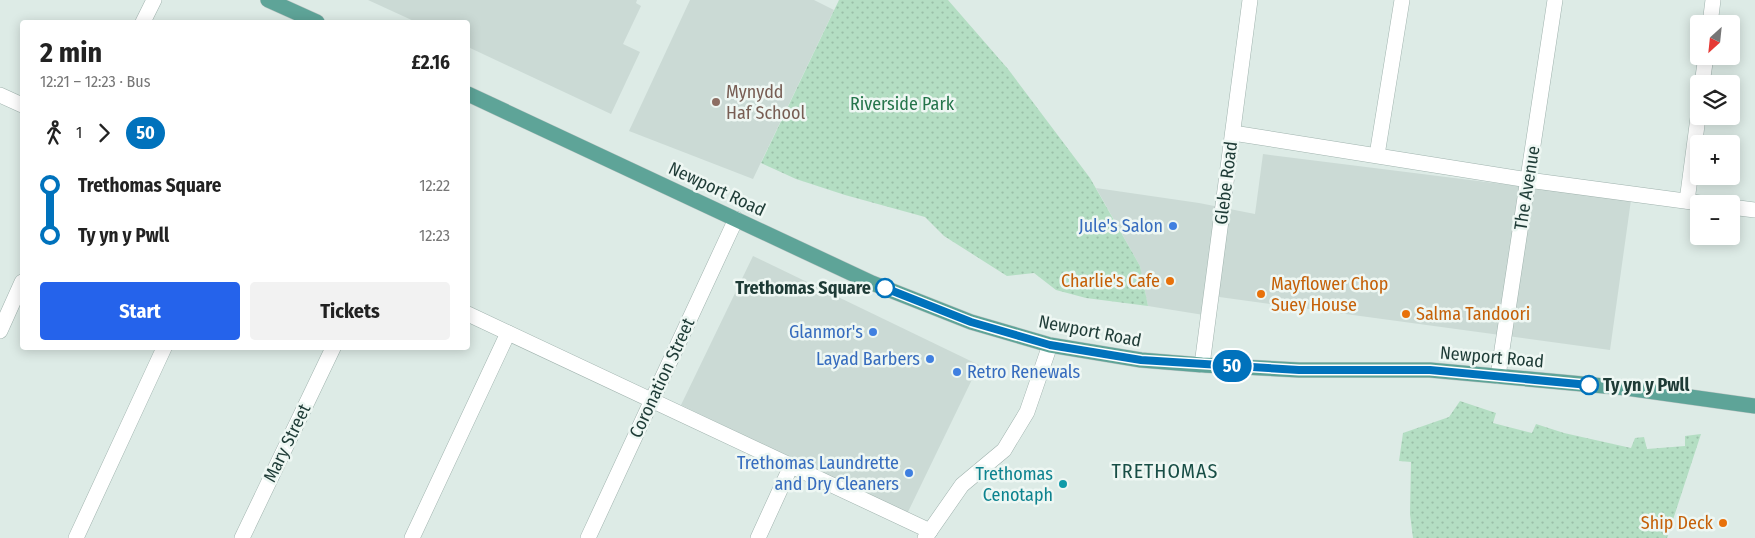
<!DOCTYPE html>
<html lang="en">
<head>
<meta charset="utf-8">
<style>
	body { margin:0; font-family:"Fira Sans Condensed",sans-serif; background:#f2f2f2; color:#222; height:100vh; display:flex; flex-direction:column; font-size:19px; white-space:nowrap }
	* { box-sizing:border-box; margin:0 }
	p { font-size:16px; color:#767676 }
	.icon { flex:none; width:28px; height:28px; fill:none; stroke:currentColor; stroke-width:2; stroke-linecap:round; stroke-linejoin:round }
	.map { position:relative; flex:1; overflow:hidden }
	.panel { position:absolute; left:20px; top:20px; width:450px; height:330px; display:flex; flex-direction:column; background:#fff; border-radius:5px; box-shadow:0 2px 12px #0003 }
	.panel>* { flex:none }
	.badge { padding:0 10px; border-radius:16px; font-size:18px; line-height:32px }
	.needle { width:32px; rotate:207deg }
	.fabs { position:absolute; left:1690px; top:15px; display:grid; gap:10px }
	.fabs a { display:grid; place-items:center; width:50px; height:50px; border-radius:5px; background:#fff; box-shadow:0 2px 12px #0003; font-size:25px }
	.map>.badge { position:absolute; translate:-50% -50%; box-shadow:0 0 0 2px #fff }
	.legs { display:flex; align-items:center; gap:8px; height:55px; padding:0 20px; font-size:16px }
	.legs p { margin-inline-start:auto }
	.headline { display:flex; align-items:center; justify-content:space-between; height:85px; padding:0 20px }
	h1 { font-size:28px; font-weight:700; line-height:38px }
	.action { display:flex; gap:10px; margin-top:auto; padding:10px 20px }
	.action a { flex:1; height:58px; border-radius:5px; background:#2563eb; color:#fff; font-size:20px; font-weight:700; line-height:58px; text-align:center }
	.action a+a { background:#f2f2f2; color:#222 }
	ul { padding:0 20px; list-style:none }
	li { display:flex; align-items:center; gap:18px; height:50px; font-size:19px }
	li i { display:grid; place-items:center; width:8px; height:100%; margin:0 6px; background:currentColor }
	li i::after { content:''; width:12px; height:12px; margin:-6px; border:4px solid; border-radius:50%; background:#fff }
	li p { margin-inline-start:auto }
	li:first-child i { background:linear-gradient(#0000 50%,currentColor 0) }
	li:last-child i { background:linear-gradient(currentColor 50%,#0000 0) }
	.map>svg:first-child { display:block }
</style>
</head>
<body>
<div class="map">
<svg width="1755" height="538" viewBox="0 0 1755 538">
	<defs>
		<pattern id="grass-dots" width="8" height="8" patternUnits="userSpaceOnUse" patternTransform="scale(1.25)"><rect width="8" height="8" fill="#b4dec3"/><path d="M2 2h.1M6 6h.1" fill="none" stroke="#9abfa8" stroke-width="1.8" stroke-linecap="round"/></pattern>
	</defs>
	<rect width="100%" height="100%" fill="#ddebe6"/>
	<!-- built -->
	<g fill="#cbdad5">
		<path d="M368,0H637L636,3L641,6L623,44L640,52L611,114L468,47V22H416Z"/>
		<path d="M690,0H814L834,10L753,179L629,131Z"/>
		<path d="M1263,154L1631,200L1610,350L1212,296L1210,316L1148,306L1140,266L1096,188L1199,203L1255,214Z"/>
		<path d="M753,256L979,365L907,514L681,405Z"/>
	</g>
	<!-- grass -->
	<g fill="url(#grass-dots)">
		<path d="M839,0H948L1008,69L1090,178L1140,266L1148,306L1086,298L1056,290L1034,273L1007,276L944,236L925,217L845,195L796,179L761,163Z"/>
		<path d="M1460,401L1496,413L1493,423L1532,433L1536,424L1564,433L1631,448L1635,438L1644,437L1647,449L1685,446V436L1701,434L1667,538H1413L1410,514L1411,462L1399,461L1403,433L1449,417Z"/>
	</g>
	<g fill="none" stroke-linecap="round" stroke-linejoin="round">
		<defs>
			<g id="lane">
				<path d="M1710,24L1713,0"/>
				<path d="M1702,84L1706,56"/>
				<path d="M0,95L22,105"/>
				<path d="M1233,133L1528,180L1707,204"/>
				<path d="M1377,155L1402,0"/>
				<path d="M1687,201L1699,110"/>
				<path d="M1731,207L1755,210"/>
				<path d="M468,314L930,531"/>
				<path d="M76,538L164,348"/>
				<path d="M412,538L508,333"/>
				<path d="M758,538L791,466"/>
			</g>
			<g id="street">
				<path d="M143,22L154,0"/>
				<path d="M0,331L22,282"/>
				<path d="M1202,365L1250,0"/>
				<path d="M1498,376L1555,0"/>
				<path d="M242,538L333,348"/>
				<path d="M588,538L736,219"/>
				<path d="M925,538L962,485L1004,450L1027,412L1050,345"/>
			</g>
			<g id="primary">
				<path d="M268,0L317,22"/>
				<path d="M468,94L872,283L971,322L1050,345L1141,360L1202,365L1299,370H1430L1626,388L1755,406"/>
			</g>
		</defs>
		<!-- lane casing -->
		<use href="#lane" stroke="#a0b3ae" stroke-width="16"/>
		<!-- street casing -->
		<use href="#street" stroke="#a0b3ae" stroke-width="16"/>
		<!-- primary casing -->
		<use href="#primary" stroke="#c0c8c7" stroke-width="16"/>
		<!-- lane -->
		<use href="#lane" stroke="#fff" stroke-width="15"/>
		<!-- street -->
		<use href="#street" stroke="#fff" stroke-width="15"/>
		<!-- primary -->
		<use href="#primary" stroke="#5ea498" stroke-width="15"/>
	</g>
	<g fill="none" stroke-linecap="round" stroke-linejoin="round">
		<defs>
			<path id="line-1" d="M885,288L971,322L1050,345L1141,360L1299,370H1430L1589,385"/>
		</defs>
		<!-- line-1 casing -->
		<use href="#line-1" stroke="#fff" stroke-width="11"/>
		<!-- line-1 -->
		<use href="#line-1" stroke="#0072bc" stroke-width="8"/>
	</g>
	<!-- markers -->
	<circle fill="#8d6e63" stroke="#eef7f3" stroke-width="2" cx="716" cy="102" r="5"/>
	<g fill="#3f7fe0" stroke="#eef7f3" stroke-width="2">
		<circle cx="1173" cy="226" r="5"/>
		<circle cx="873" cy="332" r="5"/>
		<circle cx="930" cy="359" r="5"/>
		<circle cx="957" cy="372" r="5"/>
		<circle cx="909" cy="473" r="5"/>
	</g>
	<g fill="#e8710a" stroke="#eef7f3" stroke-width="2">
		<circle cx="1170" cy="281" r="5"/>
		<circle cx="1261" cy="294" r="5"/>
		<circle cx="1406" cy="314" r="5"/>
		<circle cx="1723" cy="523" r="5"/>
	</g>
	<g fill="#fff" stroke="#0072bc" stroke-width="2.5">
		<circle cx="885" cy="288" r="9"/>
		<circle cx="1589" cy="385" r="9"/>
	</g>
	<circle fill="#0f9aa8" stroke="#eef7f3" stroke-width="2" cx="1063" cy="484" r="5"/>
	<g text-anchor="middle" stroke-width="5" stroke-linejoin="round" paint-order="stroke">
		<!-- education labels -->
		<g font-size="18" fill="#785e54" stroke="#eef7f3" text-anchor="start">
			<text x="726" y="98">Mynydd<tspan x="726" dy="21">Haf School</tspan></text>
		</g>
		<!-- park labels -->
		<g font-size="18" fill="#25754b" stroke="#eef7f3">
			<text x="902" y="110">Riverside Park</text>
		</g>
		<!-- street labels -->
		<g font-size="18" fill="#1e3b36" stroke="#eef7f3">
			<text transform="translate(1226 183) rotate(-83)" y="6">Glebe Road</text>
			<text transform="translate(1527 188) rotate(-81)" y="6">The Avenue</text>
			<text transform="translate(717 189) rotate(25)" y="6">Newport Road</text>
			<text transform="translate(1090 331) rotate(11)" y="6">Newport Road</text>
			<text transform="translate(1492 357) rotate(5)" y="6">Newport Road</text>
			<text transform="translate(662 378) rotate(-65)" y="6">Coronation Street</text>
			<text transform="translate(287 443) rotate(-64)" y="6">Mary Street</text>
		</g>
		<!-- shop labels -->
		<g font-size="18" fill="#366cbe" stroke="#eef7f3" text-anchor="end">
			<text x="1163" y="232">Jule's Salon</text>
			<text x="863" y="338">Glanmor's</text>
			<text x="920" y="365">Layad Barbers</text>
			<text x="967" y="378" text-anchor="start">Retro Renewals</text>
			<text x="899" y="469">Trethomas Laundrette<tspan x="899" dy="21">and Dry Cleaners</tspan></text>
		</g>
		<!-- food labels -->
		<g font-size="18" fill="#c56008" stroke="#eef7f3" text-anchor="end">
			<text x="1160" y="287">Charlie's Cafe</text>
			<text x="1271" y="290" text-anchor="start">Mayflower Chop<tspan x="1271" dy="21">Suey House</tspan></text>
			<text x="1416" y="320" text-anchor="start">Salma Tandoori</text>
			<text x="1713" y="529">Ship Deck</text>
		</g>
		<!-- stop labels -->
		<g font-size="18" font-weight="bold" fill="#1e3b36" stroke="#eef7f3" text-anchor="end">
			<text x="871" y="294">Trethomas Square</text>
			<text x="1603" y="391" text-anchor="start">Ty yn y Pwll</text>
		</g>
		<!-- culture labels -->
		<g font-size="18" fill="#0d838f" stroke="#eef7f3" text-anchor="end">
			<text x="1053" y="480">Trethomas<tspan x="1053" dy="21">Cenotaph</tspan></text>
		</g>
		<!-- quarter labels -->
		<g font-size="20" letter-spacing="1" fill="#184e46" stroke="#eef7f3">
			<text x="1165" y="478">TRETHOMAS</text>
		</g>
	</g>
</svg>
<div class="fabs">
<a><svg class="needle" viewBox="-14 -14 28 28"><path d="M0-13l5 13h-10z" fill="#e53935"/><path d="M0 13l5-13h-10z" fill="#767676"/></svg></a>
<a><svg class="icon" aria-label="layers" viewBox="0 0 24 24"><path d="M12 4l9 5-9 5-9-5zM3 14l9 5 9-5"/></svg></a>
<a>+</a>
<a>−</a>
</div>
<b class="badge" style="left:1232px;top:366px;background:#0072bc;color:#fff">50</b>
<section class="panel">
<div class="headline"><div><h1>2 min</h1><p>12:21 – 12:23 · Bus</p></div><b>£2.16</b></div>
<div class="legs"><svg class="icon" aria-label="walk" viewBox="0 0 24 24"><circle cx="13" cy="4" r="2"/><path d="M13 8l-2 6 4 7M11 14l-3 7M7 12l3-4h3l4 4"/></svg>1<svg class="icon" aria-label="forward" viewBox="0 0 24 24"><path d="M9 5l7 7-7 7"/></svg><b class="badge" style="background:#0072bc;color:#fff">50</b></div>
<ul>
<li><i style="color:#0072bc"></i><b>Trethomas Square</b><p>12:22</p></li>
<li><i style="color:#0072bc"></i><b>Ty yn y Pwll</b><p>12:23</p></li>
</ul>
<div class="action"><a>Start</a><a>Tickets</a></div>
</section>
</div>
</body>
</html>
